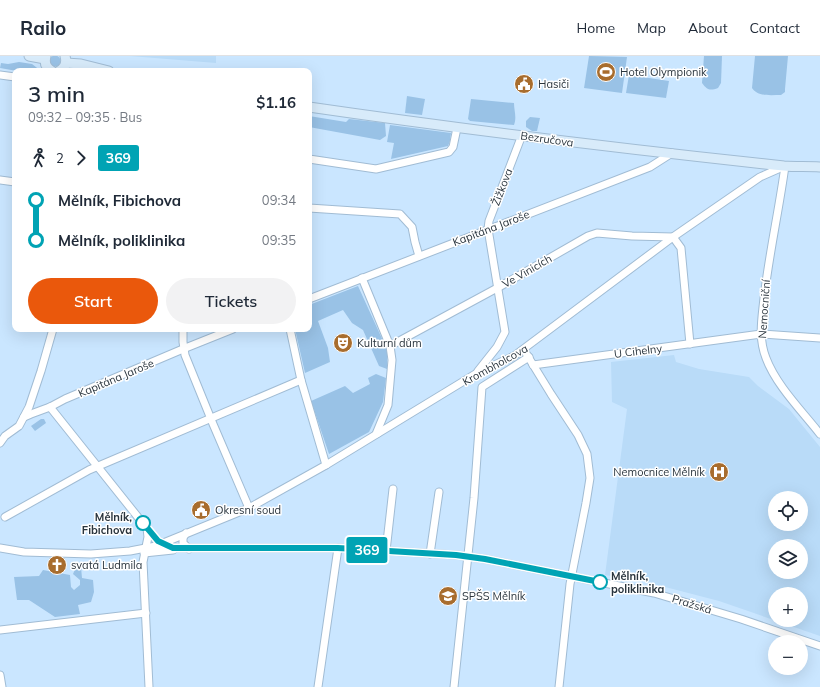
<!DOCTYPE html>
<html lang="en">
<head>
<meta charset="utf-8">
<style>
	body { margin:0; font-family:Mulish,sans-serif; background:#f2f2f3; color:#1f2937; height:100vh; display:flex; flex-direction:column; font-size:15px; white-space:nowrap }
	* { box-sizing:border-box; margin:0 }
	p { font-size:13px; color:#747a83 }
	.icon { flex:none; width:22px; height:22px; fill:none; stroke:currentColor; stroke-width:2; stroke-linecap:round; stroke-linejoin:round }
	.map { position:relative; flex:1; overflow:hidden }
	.panel { position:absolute; left:12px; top:12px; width:300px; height:264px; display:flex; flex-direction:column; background:#fff; border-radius:8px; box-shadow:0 4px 16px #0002 }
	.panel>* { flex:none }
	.badge { padding:0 8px; border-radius:3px; font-size:14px; line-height:26px }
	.fabs { position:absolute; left:768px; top:435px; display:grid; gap:8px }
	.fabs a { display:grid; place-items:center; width:40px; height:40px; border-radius:50%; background:#fff; box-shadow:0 4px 16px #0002; font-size:20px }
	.map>.badge { position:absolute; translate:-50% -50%; box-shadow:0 0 0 2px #fff }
	.legs { display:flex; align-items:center; gap:6px; height:44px; padding:0 16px; font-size:13px }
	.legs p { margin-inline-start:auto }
	.head { display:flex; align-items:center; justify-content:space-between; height:68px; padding:0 16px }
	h1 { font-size:22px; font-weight:600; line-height:30px }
	.primary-button { display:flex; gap:8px; margin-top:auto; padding:8px 16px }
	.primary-button a { flex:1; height:46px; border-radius:24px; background:#ea580c; color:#fff; font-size:16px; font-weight:600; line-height:46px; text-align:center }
	.primary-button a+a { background:#f2f2f3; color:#1f2937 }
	ul { padding:0 16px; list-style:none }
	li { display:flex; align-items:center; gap:14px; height:40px; font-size:15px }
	li i { display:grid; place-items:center; width:6px; height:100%; margin:0 5px; background:currentColor }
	li i::after { content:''; width:10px; height:10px; margin:-5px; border:3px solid; border-radius:50%; background:#fff }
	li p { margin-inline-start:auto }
	li:first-child i { background:linear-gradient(#0000 50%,currentColor 0) }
	li:last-child i { background:linear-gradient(currentColor 50%,#0000 0) }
	header { display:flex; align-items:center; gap:24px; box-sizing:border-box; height:56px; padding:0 20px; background:#fff; border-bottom:1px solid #e0e1e3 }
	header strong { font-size:19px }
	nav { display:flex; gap:22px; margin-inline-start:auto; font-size:14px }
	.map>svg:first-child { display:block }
</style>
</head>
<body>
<header>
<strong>Railo</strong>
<nav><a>Home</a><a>Map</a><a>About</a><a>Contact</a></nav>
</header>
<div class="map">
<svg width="820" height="631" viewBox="0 0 820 631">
	<rect width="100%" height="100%" fill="#cae6ff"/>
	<!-- built -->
	<g fill="#b9dbf8" fill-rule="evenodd">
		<path d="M126,0H216V7L130,0Z"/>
		<path d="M674,299L676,306L699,313L749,321L758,330L789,353L820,391V580L719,545L646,526L605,519L627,353L612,346L611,306ZM775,442H801V468H775ZM775,490H801V516H775ZM775,538H801V564H775Z"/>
	</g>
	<!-- green -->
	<g fill="#99c2e6">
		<circle cx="55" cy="5" r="5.5"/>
		<path d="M589,0L627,1L622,37L584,32Z"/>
		<path d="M704,0H722L721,27L718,32C710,35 707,34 702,27Z"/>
		<path d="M755,0H788L785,33V36L781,39C771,39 758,41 752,32Z"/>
		<path d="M19,6L32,8L41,15H17L0,12L1,7L8,8Z"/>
		<path d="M629,19L669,25L666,42L626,37Z"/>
		<path d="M407,40L425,43L422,59L405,57Z"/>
		<path d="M471,43L514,47C514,55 517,61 514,69L470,65L468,63Z"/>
		<path d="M309,60L346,66L349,63L385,67L386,80L380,84L309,71Z"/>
		<path d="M530,61L540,62L537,75H532L526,71V65Z"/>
		<path d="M390,69L451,77L450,85L448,90L391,103L394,87L387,86Z"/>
		<path d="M358,230L384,287L387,296V313L379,310L363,274L352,267L343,254L318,265L328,292L330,306L305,317L295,273H309V249Z"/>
		<path d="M376,318L386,322L383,346L369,376L329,398L311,345L345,330L353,337L370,328L368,322Z"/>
		<path d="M41,363H44L46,367L35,375L31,370Z"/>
		<path d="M76,511H81L82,522L93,524L94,536L91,546L78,549L80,558L55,561L29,544H17L14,521L39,520L43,514L70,519L71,531L74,534L80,529V524L73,518Z"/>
	</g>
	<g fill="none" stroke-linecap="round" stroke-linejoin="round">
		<defs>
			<g id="street">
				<path d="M0,19L15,21"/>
				<path d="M309,103L376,113L449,96L453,91L457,72"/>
				<path d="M785,110C779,154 769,198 764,242C762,262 758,282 766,302C776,329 802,355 820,378"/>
				<path d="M0,124L15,126"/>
				<path d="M309,152L400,158L412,171L415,186L419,200"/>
				<path d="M362,222L390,290L392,304L388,349L376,378L378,377"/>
				<path d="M309,243L650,111L672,97"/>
				<path d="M183,273V286L185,299L213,368L249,452"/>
				<path d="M290,273L301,324L326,409"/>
				<path d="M390,290L499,231L588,180L597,177L632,180L673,181L681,192L690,288"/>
				<path d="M524,294L551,338L578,379L587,398L590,422L586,447L570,528L559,631"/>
				<path d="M533,309L761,278L820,282"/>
				<path d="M478,315L497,291L505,276L488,173L489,165L522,79"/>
				<path d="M50,351L153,480L161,488L173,492H338L456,499L485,503L654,537L741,563L820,590"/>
				<path d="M24,361L31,358L50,351L65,343L183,293L233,273"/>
				<path d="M0,387L5,380L19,370L29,351L41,315L53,273"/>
				<path d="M5,461L89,414L301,324"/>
				<path d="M147,472L148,481L143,506L149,631"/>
				<path d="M186,477L183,482V487L189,493"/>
				<path d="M0,492L24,496L91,498L130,495L156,490L249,452L326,409L477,317L514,300L673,181L760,121L785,110"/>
				<path d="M386,495L393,433"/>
				<path d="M144,497L173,494"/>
				<path d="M430,498L439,436"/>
				<path d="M0,574L146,557"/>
				<path d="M0,619L2,631"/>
				<path d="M318,631L338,492"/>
				<path d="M454,631L474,442L482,331L529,301"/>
			</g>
			<g id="secondary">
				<path d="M29,0L45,3"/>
				<path d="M46,0C44,7 46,12 52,15"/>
				<path d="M66,7L81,8L109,15"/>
				<path d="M59,15C65,12 67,7 65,0"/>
				<path d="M309,51C467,74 625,93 784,110C796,111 808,110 820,111"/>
			</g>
		</defs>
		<!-- street casing -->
		<use href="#street" stroke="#a1bcd4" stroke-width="9"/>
		<!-- secondary casing -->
		<use href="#secondary" stroke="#a1bcd4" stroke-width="11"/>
		<!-- street -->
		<use href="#street" stroke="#fff" stroke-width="7"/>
		<!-- secondary -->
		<use href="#secondary" stroke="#d8ebfa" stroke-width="9"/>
	</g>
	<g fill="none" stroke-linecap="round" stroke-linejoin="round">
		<defs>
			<path id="line-1" d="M143,467L158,485L173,492H338L456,499L485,503L600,526"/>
		</defs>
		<!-- line-1 casing -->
		<use href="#line-1" stroke="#fff" stroke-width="9"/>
		<!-- line-1 -->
		<use href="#line-1" stroke="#00a3b4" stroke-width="6"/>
	</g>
	<!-- icons -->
	<defs>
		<symbol id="stadium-disc" viewBox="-11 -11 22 22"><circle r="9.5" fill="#a86d2e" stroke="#fff"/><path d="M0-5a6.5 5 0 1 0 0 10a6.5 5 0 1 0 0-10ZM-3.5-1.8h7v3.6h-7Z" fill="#fff"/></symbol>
		<symbol id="civic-disc" viewBox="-11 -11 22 22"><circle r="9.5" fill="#a86d2e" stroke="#fff"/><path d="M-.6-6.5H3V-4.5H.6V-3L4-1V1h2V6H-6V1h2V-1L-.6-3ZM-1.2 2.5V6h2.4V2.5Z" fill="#fff"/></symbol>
		<symbol id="theatre-disc" viewBox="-11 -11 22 22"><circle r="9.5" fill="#a86d2e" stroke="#fff"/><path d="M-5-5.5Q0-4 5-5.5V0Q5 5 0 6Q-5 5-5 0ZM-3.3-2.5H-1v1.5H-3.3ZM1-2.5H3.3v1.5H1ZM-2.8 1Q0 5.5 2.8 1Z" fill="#fff"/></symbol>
		<symbol id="hospital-disc" viewBox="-11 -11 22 22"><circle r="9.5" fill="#a86d2e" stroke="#fff"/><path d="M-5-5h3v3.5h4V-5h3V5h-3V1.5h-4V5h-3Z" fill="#fff"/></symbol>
		<symbol id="church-disc" viewBox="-11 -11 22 22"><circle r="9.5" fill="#a86d2e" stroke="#fff"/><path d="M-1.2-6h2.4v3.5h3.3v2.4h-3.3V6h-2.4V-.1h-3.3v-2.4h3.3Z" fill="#fff"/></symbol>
		<symbol id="school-disc" viewBox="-11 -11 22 22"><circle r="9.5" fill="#a86d2e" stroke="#fff"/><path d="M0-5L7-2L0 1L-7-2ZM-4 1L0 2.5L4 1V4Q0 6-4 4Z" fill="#fff"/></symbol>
	</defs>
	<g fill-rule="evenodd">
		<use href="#stadium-disc" x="595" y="5" width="22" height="22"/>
		<use href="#civic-disc" x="513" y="17" width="22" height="22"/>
		<use href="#theatre-disc" x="332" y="276" width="22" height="22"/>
		<use href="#hospital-disc" x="708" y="405" width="22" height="22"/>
		<use href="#civic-disc" x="190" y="443" width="22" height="22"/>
		<use href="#church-disc" x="46" y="498" width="22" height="22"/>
		<use href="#school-disc" x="437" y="529" width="22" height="22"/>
	</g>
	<!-- markers -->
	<g fill="#fff" stroke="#00a3b4" stroke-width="2">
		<circle cx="143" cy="467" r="7"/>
		<circle cx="600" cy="526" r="7"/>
	</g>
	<g text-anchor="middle" stroke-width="3" stroke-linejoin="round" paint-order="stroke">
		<!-- poi labels -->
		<g font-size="11" fill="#2a353e" stroke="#fff" text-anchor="start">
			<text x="620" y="20">Hotel Olympionik</text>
			<text x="538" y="32">Hasiči</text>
			<text x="357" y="291">Kulturní dům</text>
			<text x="705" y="420" text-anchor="end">Nemocnice Mělník</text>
			<text x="215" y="458">Okresní soud</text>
			<text x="71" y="513">svatá Ludmila</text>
			<text x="462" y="544">SPŠS Mělník</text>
		</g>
		<!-- street labels -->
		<g font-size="11" fill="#2a353e" stroke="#fff">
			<text transform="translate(547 83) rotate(8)" y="4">Bezručova</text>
			<text transform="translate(502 131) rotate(-69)" y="4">Žižkova</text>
			<text transform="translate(491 172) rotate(-21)" y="4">Kapitána Jaroše</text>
			<text transform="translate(527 215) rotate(-30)" y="4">Ve Vinicích</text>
			<text transform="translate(764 253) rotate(-86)" y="4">Nemocniční</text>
			<text transform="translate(638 295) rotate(-7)" y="4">U Cihelny</text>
			<text transform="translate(495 309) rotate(-29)" y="4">Krombholcova</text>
			<text transform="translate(116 322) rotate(-23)" y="4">Kapitána Jaroše</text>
			<text transform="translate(692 548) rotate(17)" y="4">Pražská</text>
		</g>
		<!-- stop labels -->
		<g font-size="11" font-weight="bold" fill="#2a353e" stroke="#fff" text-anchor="end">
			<text x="132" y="465">Mělník,<tspan x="132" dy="13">Fibichova</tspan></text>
			<text x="611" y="524" text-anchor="start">Mělník,<tspan x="611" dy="13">poliklinika</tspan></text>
		</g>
	</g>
</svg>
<div class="fabs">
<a><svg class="icon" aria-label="locate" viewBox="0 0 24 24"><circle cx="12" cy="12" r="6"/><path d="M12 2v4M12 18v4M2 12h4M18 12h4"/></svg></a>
<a><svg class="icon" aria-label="layers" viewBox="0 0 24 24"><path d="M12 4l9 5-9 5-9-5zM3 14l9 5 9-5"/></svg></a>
<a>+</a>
<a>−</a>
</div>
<b class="badge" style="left:367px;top:494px;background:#00a3b4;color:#fff">369</b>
<section class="panel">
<div class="head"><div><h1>3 min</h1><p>09:32 – 09:35 · Bus</p></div><b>$1.16</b></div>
<div class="legs"><svg class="icon" aria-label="walk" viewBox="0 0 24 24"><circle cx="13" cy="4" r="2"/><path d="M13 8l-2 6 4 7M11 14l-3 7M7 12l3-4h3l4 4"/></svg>2<svg class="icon" aria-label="forward" viewBox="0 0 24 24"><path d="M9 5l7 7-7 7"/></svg><b class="badge" style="background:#00a3b4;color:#fff">369</b></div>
<ul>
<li><i style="color:#00a3b4"></i><b>Mělník, Fibichova</b><p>09:34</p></li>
<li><i style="color:#00a3b4"></i><b>Mělník, poliklinika</b><p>09:35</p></li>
</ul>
<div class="primary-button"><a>Start</a><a>Tickets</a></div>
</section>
</div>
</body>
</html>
